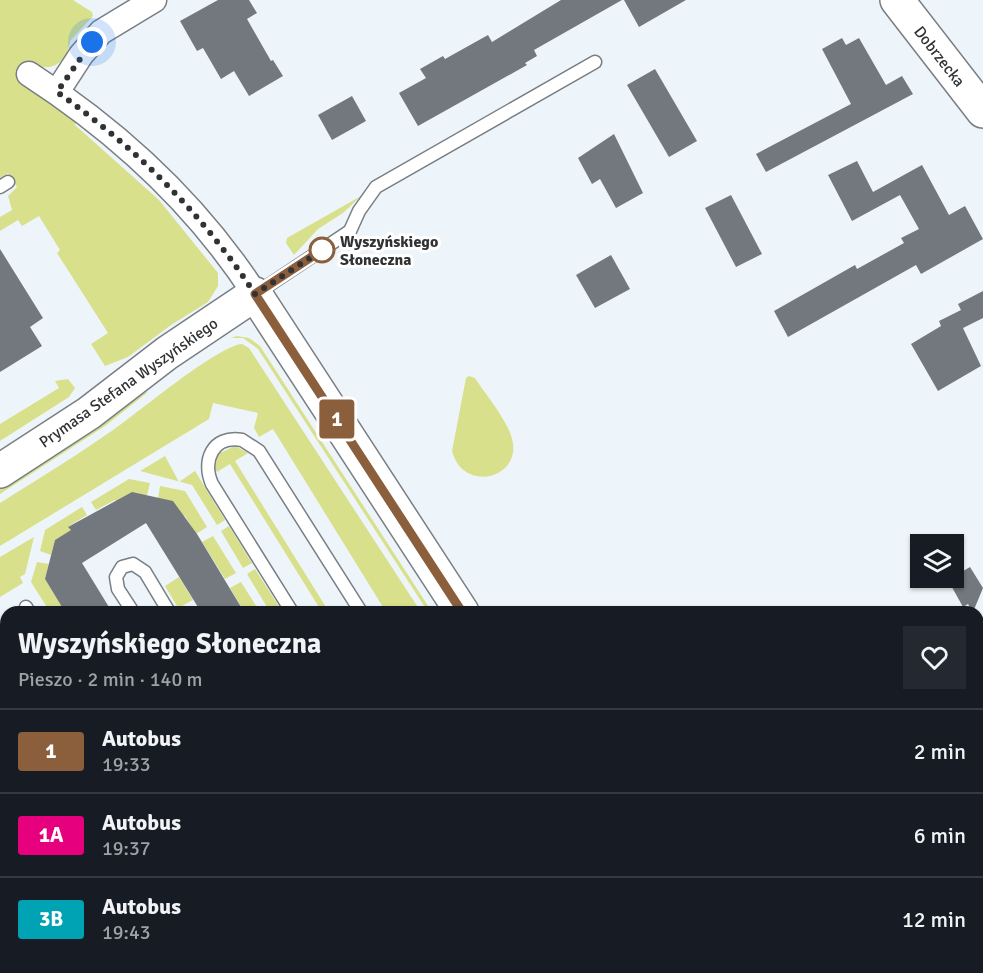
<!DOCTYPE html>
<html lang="pl">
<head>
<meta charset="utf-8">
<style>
	body { margin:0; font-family:Signika,sans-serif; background:#242831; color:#f1f3f6; height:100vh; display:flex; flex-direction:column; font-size:22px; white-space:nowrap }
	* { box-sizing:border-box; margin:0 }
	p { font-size:20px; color:#9ea1a6 }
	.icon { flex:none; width:33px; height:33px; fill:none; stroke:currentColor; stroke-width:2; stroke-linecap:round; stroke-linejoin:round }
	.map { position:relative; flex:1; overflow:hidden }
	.panel { position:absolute; left:0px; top:606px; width:984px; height:368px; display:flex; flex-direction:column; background:#171b24; border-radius:18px 18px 0 0; box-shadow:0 2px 4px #0004 }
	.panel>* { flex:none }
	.badge { padding:0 12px; border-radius:4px; font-size:21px; line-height:39px }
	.tools { position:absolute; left:910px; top:534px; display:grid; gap:12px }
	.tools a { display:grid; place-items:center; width:54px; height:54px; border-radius:0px; background:#171b24; box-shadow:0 2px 4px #0004; font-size:30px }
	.you { position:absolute; width:30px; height:30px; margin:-15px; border:4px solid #fff; border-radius:50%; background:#1a73e8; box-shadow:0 0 0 9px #1a73e833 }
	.map>.badge { position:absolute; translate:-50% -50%; box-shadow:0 0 0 3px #fff }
	.round { display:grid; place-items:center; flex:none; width:63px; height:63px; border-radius:0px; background:#242831 }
	.head { display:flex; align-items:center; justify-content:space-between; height:102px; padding:0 18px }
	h1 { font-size:28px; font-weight:700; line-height:45px }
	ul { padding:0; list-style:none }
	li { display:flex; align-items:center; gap:18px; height:84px; padding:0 18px; border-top:2px solid #363941 }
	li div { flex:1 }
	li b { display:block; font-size:22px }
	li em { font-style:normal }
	li .badge { min-width:66px; font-weight:700; text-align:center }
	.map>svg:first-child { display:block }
</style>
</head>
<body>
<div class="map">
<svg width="983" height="973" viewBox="0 0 983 973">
	<rect width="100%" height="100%" fill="#eef5fa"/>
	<!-- green -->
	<g fill="#d8e08c">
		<path d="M0,0H73L92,12L93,16L70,41C68,60 52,75 33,63L21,82L77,120L75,125L159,200L218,273V286L208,302L171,325L128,357L105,366L91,344L108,333L57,253L60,250L39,216L22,226L18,220L0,231V217L12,210L8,196L17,187L8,173L0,178Z"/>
		<path d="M361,196L343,213L318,229L294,255L286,243L287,238Z"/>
		<path d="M237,336L249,338L260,346L432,612H428L258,349L243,338H231Z"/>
		<path d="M242,344L249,348L421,612H386L273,429L259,437L254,428L258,413L213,403L209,419L0,546V503C38,479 76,456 113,430C138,413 217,346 242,344Z"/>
		<path d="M469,376L475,378C486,395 508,421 512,439C523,478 463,494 452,451L466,378Z"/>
		<path d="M68,379L75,388L69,397L0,441V424L59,388L55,381Z"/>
		<path d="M148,392L105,426L0,494V486L143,393Z"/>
		<path d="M235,446L248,453L235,461L329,612H322L230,464L217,472C213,466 215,461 218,454Z"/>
		<path d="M165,456L179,482L195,471L225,520L217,525L192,485L140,471Z"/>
		<path d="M129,479L150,483L147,495L117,502L115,500L96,510L91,502Z"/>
		<path d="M160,486L185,491L207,527L196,534L185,516L182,517L158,498Z"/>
		<path d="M82,507L87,515L69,526L71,530L55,540L51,555L40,551L45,530Z"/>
		<path d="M229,526L252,563L243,568L221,531Z"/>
		<path d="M213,536L236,573L225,579L202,542Z"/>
		<path d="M34,537L25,574L20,577L23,583L0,597V557Z"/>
		<path d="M37,562L49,564L45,579L65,612H50L31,582Z"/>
		<path d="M255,569L280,608L270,612L247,574Z"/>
		<path d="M179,577L193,600L180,607L177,606L165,586Z"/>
		<path d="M241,582L260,612H244L230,588Z"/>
	</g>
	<!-- building -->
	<g fill="#72787d">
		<path d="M218,0H249L257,13L247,19L271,61L273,60L283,76L249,96L234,71L221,79L203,48L197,51L180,21Z"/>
		<path d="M561,0H622L534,50L537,56L525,63L527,65L418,126L399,93L426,78L420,69L443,56L445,59L488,35L492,42Z"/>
		<path d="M624,0H686L639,27Z"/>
		<path d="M842,38L846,45L859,38L886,85L902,76L913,94L766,172L756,154L851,104L822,49Z"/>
		<path d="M655,69L697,141L669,157L627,85Z"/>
		<path d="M352,96L366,121L332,140L318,115Z"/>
		<path d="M614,134L643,193L616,208L600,179L592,184L578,158Z"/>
		<path d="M857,161L873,192L922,165L949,215L965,206L983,239L921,274L916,265L788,337L774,311L855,265L857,269L904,243L901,238L919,229L900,195L852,221L828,175Z"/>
		<path d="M731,195L762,254L736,267L705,208Z"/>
		<path d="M0,249L43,318L30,327L42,346L0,372Z"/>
		<path d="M611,255L630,289L595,308L576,275Z"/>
		<path d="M983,291V318L963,328L981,366L938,391L911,344L941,326L939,321L961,310L958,304Z"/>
		<path d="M132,492L173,501L197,534L244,612H201L146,523L82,563L112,612H65L45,579L55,540L71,530L68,527Z"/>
		<path d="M970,567L983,588L973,612L968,604L963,607L948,580Z"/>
	</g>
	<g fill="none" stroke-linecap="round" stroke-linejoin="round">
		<defs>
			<g id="lane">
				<path d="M0,187L8,182"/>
				<path d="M257,293L350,231L359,211L376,187L595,62"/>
				<path d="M26,607L29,612"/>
				<path d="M133,612L118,589L116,577L122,567L133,564L145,572L169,612"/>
				<path d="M292,612L212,484C202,461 212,435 242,440L259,451L361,612"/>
				<path d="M0,773L6,782"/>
				<path d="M0,882L6,879"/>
				<path d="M0,959L6,955"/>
				<path d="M46,968L50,973"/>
				<path d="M330,968L334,973"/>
				<path d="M540,968L544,973"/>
				<path d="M240,973L250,968"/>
				<path d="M496,973L506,968"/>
			</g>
			<g id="street">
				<path d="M29,74C120,133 196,203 255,294"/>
				<path d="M57,92L81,55L101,32L154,0"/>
			</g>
			<g id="secondary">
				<path d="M897,0L983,111"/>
				<path d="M0,471L89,413L167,353L255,294L462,612"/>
				<path d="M691,968L695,973"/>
			</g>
		</defs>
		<!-- lane casing -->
		<use href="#lane" stroke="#787e83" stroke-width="15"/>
		<!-- street casing -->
		<use href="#street" stroke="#787e83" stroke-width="27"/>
		<!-- secondary casing -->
		<use href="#secondary" stroke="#787e83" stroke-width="36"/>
		<!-- lane -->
		<use href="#lane" stroke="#fff" stroke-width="12"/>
		<!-- street -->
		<use href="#street" stroke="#fff" stroke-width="24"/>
		<!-- secondary -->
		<use href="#secondary" stroke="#fff" stroke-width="33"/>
	</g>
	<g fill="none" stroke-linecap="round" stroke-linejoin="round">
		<defs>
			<path id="line" d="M322,250L255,294L462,612"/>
		</defs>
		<!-- line casing -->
		<use href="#line" stroke="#fff" stroke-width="14"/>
		<!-- line -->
		<use href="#line" stroke="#8b5e3c" stroke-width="9"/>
		<!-- walk -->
		<path stroke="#303234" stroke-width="6" stroke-dasharray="0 10.8" d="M92,42L57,92C136,148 201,212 255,294L322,250"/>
	</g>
	<!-- markers -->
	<circle fill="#fff" stroke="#8b5e3c" stroke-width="3" cx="322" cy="250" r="12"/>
	<g text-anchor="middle" stroke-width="6" stroke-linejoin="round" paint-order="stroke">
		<!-- street labels -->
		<g font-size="16" fill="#303234" stroke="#fff">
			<text transform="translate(940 56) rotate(52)" y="6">Dobrzecka</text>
			<text transform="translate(128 382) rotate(-35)" y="6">Prymasa Stefana Wyszyńskiego</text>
		</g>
		<!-- stop labels -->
		<g font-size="16" font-weight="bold" fill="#303234" stroke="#fff" text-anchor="start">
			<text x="340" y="247">Wyszyńskiego<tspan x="340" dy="18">Słoneczna</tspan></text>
		</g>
	</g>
</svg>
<div class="tools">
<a><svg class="icon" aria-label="layers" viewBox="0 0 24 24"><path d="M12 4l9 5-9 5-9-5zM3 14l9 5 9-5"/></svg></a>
</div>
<div class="you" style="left:92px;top:42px"></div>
<b class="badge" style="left:337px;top:419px;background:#8b5e3c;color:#fff">1</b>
<section class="panel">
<div class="head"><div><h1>Wyszyńskiego Słoneczna</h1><p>Pieszo · 2 min · 140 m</p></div><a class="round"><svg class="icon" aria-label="heart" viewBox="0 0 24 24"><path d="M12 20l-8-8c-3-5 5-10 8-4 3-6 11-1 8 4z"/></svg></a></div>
<ul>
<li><span class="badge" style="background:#8b5e3c;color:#fff">1</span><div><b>Autobus</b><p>19:33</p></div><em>2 min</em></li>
<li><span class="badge" style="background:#e6007e;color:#fff">1A</span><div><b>Autobus</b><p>19:37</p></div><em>6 min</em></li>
<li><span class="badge" style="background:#00a3b4;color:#fff">3B</span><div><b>Autobus</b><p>19:43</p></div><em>12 min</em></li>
</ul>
</section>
</div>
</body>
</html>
